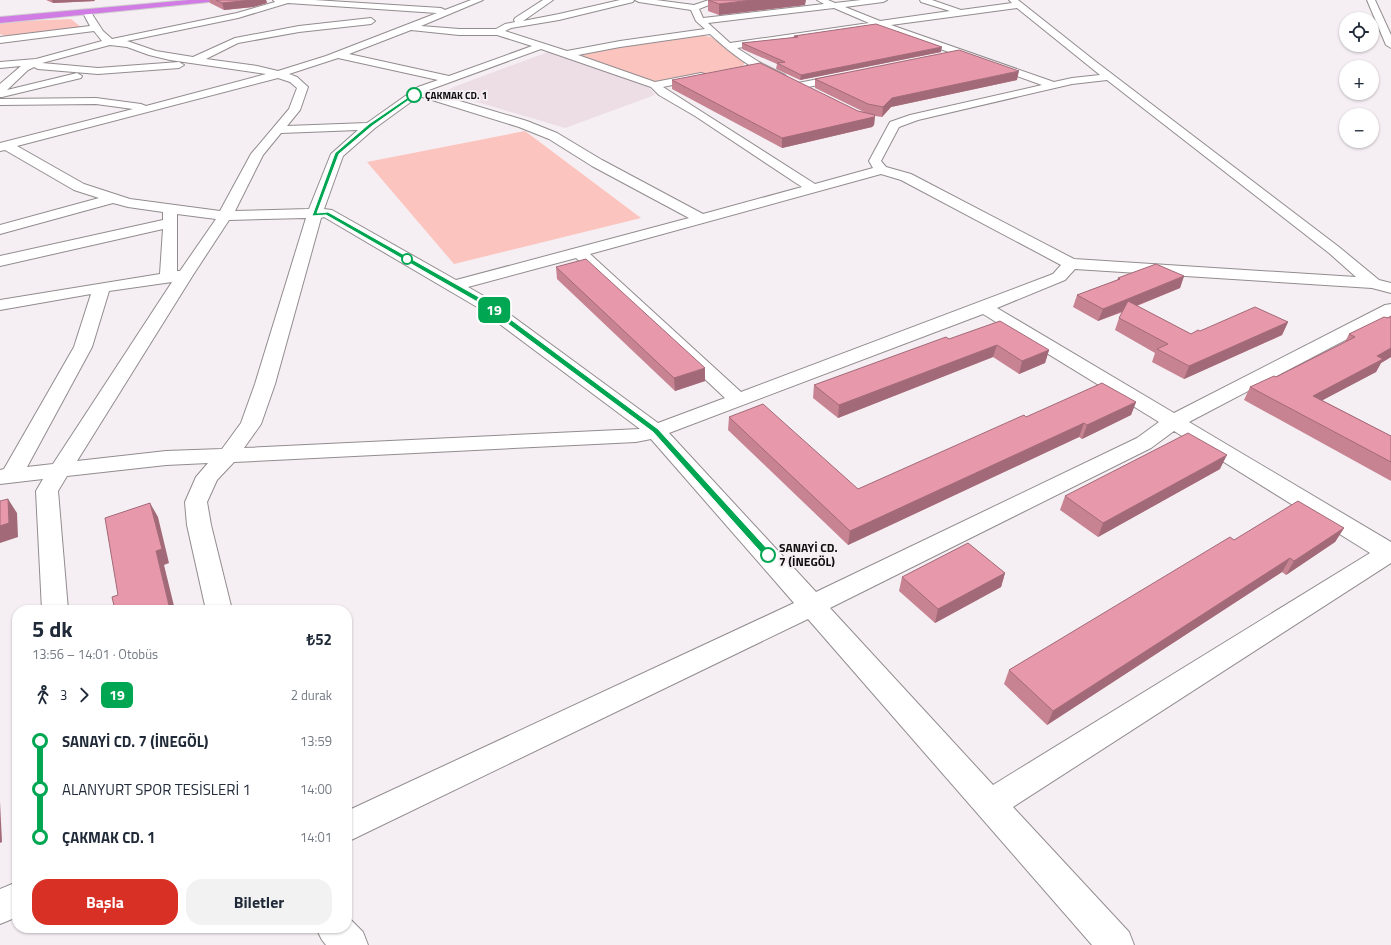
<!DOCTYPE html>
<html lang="tr">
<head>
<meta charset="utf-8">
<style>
	body { margin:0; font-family:"Titillium Web",sans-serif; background:#f2f2f3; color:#1f2937; height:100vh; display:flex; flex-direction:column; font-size:15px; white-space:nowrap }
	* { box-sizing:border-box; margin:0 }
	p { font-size:13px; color:#747a83 }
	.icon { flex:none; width:22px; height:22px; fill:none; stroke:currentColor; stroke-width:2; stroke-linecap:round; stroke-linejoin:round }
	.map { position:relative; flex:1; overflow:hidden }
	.drawer { position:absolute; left:12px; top:605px; width:340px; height:328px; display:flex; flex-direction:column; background:#fff; border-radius:16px; box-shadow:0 1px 3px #0004 }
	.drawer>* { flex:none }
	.badge { padding:0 8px; border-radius:6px; font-size:14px; line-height:26px }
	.controls { position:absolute; left:1339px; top:12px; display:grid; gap:8px }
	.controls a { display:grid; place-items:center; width:40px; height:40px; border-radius:50%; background:#fff; box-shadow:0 1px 3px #0004; font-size:20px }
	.map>.badge { position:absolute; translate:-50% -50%; box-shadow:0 0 0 2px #fff }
	.legs { display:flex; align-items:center; gap:6px; height:44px; padding:0 20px; font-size:13px }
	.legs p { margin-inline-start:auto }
	.head { display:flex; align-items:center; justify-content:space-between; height:68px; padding:0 20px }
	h1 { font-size:22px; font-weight:700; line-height:30px }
	.button { display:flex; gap:8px; margin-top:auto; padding:8px 20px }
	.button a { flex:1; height:46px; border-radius:16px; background:#d93025; color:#fff; font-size:16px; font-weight:700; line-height:46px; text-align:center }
	.button a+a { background:#f2f2f3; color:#1f2937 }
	ul { padding:0 20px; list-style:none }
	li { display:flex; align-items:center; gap:14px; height:48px; font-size:15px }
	li i { display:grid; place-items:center; width:6px; height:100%; margin:0 5px; background:currentColor }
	li i::after { content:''; width:10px; height:10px; margin:-5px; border:3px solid; border-radius:50%; background:#fff }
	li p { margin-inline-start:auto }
	li:first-child i { background:linear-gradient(#0000 50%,currentColor 0) }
	li:last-child i { background:linear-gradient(currentColor 50%,#0000 0) }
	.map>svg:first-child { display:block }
</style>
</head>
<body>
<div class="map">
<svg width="1391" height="945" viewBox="0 0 1391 945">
	<rect width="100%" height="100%" fill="#f5eef2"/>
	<!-- built -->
	<path fill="#eddee6" d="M548,52L648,86L655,95L565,128L444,92L456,86Z"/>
	<!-- green -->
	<g fill="#fcc4be">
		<path d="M71,19L81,27L8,37L0,34V23L4,22Z"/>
		<path d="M699,35L711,37L745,61L743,66L659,82H648L579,57L582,53Z"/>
		<path d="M525,131L641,218L454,264L367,162Z"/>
	</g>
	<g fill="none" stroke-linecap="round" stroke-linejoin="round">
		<defs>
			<g id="minor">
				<path d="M273,0H314L441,8L445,10L471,0H483L421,26L459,29H496L505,24L515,22L514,20L515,18L543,0H553L523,21L559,14L620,0H634L633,2L559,20L511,28L505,31L567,51L620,41L705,29L696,21L691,10L639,2L635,0H656L694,5L709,0H721L699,9L703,18L824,4L817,0H828L835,3L861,0H887L883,2L845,7L880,21L950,11L921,2L920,0H932L961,10L1012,3L1009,0H1018L1095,61L1339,247L1379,280L1391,283V293L1372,288L1075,269L1065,280L997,308L1174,413L1385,305L1391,304V316L1189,422L1391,542V563L1013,807L1129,932L1134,945H1092L808,619L347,842V811L794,603L651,439L636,442L234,462L217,480L207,502L211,525L232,610H206L187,525L185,502L196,477L208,463L166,465L67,476L58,491L68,610H42L36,491L43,479L0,484V470L4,469L74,347L91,294L0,310V300L160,274L163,229L0,266V256L163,220V212L128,207L113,203L0,234V225L99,198L74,190L5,150L0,151V143L133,109L96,104L0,105V99L96,98L141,104L146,106L266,74L170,60L149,55L127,47L110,45L42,63L98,68L179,62L184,65L179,68L98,74L38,69L34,67L28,70L7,90L77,73L82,76L81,78L2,97H0V84L21,66L0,68V62L36,59L102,41L94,31L0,43V37L90,26L83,13L87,10L90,11L103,31L112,39L237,13L275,2ZM288,3L437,13L326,56L278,71L257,66L206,59L238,43L299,32L371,24L375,21L371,18L299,26L235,38L193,57L156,51L127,41L238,18ZM834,8L869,23L730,43L708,23ZM1017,8L1100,75L1072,78L1054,82L891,25ZM878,27L1042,85L910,115L890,122L869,161L873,168L815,184L663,87L705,78L706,76L705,74L701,73L655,82L578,55L620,47L710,34C728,51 757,74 781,80L785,79L786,77L785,75L759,62L737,48ZM411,30L459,35H497L532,46L449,76L349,54ZM541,49L651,87L659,95L695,116L802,187L703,214L602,160L557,133L527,121L426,91ZM338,58L438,80L418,87L367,123L287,126L300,110L308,87L297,77L289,74ZM278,78L290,82L297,88L289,109L251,154L220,211L130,199L84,184L17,146ZM1107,80L1329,253L1356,277L1074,259L911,174L886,167L881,161L899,127L918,120L1072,84ZM419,96L519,127L549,139L592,166L689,218L456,280L332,210L324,209L343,156L375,128ZM358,130L331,154L309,209L235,211L263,155L281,133ZM881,174L901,180L1061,265L1053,274L741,392L590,254ZM177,214L216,219L180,271H177ZM324,217L477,307L640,429L244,448L261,424L275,384L321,218ZM306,218L255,384L241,423L222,449L166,451L77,461L193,275L229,220ZM576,258L725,398L658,423L489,299L468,287ZM172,282L53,464L27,467L92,347L109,291ZM983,314L1159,422L1137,438L816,592L669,433ZM1174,431L1370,553L993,785L830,608L1151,448Z"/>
				<path d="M1367,0H1375L1391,35V48L1386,45Z"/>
				<path d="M844,74L848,75L849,77L848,79L798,89L793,86L798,83Z"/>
				<path d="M17,882V917L0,924V889Z"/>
				<path d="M347,916L363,932L368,945H326L322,940L316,928H347Z"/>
			</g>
			<path id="highway" d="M189,0H213L209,2L0,23V17Z"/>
		</defs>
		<!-- minor casing -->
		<use href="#minor" stroke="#928c8f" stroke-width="2"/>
		<!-- highway casing -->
		<use href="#highway" stroke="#cfcfcf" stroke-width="2"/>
		<!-- minor -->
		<use href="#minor" fill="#fff" fill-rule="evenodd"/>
		<!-- highway -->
		<use href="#highway" fill="#d17be4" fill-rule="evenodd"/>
	</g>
	<!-- wall -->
	<g fill="#c88393">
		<path d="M46,0H94L95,1L53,3Z"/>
		<path d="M209,0H266L267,3L253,7L224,10L210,3Z"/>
		<path d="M708,0L805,5L719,15L708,11Z"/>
		<path d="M794,36L941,52L800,80L776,69L777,64L742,49V43L793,38Z"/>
		<path d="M815,79L1017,80L891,107L882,117L875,116L874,125L872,127L782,148L672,89V80L864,112L815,88Z"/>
		<path d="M556,267L705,381L675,391L557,279Z"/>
		<path d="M1184,276L1180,288L1137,306L1191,334L1200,331L1288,322L1282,335L1184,379L1152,362L1155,353L1115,330L1119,318L1123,312L1098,321L1073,307L1077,295L1117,280L1118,278Z"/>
		<path d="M1391,316V357L1381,363L1376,372L1322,400L1391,436V481L1244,400L1250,387L1276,377L1345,342L1349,334Z"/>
		<path d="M949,339L1049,350L1045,363L1019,374L993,357L838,418L813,398L814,385Z"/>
		<path d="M1136,402L1131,415L1082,439L1079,437L848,545L728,430L729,417L858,489L1026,417Z"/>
		<path d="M1220,469L1098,537L1060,510L1065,496Z"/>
		<path d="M1344,528L1335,542L1286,575L1282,572L1047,725L1004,684L1009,670L1234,540Z"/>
		<path d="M1005,573L1001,587L935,623L899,591L902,577Z"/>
	</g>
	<!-- shaded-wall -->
	<g fill="#a26a78">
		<path d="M52,0H94L95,1L53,3Z"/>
		<path d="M252,0H266L267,3L253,7L224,10L222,3Z"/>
		<path d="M752,0H806L805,5L719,15V4Z"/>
		<path d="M942,47L941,52L800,80L801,75Z"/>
		<path d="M1019,71L1017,80L891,107L882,117L883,107L892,98Z"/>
		<path d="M875,115L874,125L872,127L782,148V138Z"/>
		<path d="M1184,276L1180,288L1098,321L1103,309Z"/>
		<path d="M1288,322L1282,335L1184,379L1189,366Z"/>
		<path d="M997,345L993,357L838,418L839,405Z"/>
		<path d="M1391,348V357L1381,363L1376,372L1306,409L1313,396L1377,356Z"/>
		<path d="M1049,350L1045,363L1019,374L1022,361Z"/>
		<path d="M705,368V381L675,391L674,378Z"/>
		<path d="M1136,402L1131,415L1082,439L1087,425Z"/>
		<path d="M1084,423L1079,437L848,545L850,531Z"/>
		<path d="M1227,455L1220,469L1098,537L1103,523Z"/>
		<path d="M8,499L17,513L18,537L0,543V526Z"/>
		<path d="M150,503L158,517L169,563L164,565L175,610H170L156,551Z"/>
		<path d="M1344,528L1335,542L1286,575L1294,561Z"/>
		<path d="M1290,558L1282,572L1047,725L1053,711Z"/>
		<path d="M1005,573L1001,587L935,623L938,609Z"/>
		<path d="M0,802L2,842L0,843Z"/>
	</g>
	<!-- building -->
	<g fill="#e898ab" stroke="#a26a78">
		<path d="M216,0H252L222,3Z"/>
		<path d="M708,0H752L719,4Z"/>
		<path d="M876,24L942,47L801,75L777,63L785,62L742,43L798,37L794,36Z"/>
		<path d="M959,50L1019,71L892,98L883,107L868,104L815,79Z"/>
		<path d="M760,63L858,111L875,115L874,117L782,138L672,80Z"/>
		<path d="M586,259L705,368L674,378L556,267Z"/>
		<path d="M1156,264L1184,276L1103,309L1077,295L1120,279L1118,278Z"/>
		<path d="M1128,301L1191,334L1198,330L1200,331L1255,307L1288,322L1189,366L1157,349L1168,344L1119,318Z"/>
		<path d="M1391,316V348L1377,356L1383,359L1313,396L1391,436V462L1250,387L1274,376L1276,377L1355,337L1349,334L1384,317L1388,318Z"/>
		<path d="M1000,321L1049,350L1022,361L997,345L839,405L814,385L946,337L949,339Z"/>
		<path d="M1102,383L1136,402L1087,425L1084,423L850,531L729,417L763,404L858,489L1024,415L1026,417Z"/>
		<path d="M1188,433L1227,455L1103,523L1065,496Z"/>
		<path d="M8,499L9,523L0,526V501Z"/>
		<path d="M1298,501L1344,528L1294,561L1290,558L1053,711L1009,670L1230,537L1234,540Z"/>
		<path d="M150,503L162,549L156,551L170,610H115L112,597L118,595L105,518Z"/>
		<path d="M968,543L1005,573L938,609L902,577Z"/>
	</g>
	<!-- line-1 -->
	<path fill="#00a651" stroke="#fff" d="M413,94L416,95L372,126L339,154L317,213L328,212L486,301L658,429L771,553L772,555L771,557H765L653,432L481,304L326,215L312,216L335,153L369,124Z"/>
	<!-- markers -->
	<g fill="#fff" stroke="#00a651" stroke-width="2">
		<circle cx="414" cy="95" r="7"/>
		<circle cx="407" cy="259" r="5"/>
		<circle cx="768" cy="555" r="7"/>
	</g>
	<g text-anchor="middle" stroke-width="4" stroke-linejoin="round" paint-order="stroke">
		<!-- far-stop labels -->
		<g font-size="10" font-weight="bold" fill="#110e0f" stroke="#f5eef2" text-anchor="start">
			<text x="425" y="99">ÇAKMAK CD. 1</text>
		</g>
		<!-- stop labels -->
		<g font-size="12" font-weight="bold" fill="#110e0f" stroke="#f5eef2" text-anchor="start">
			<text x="779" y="552">SANAYİ CD.<tspan x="779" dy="14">7 (İNEGÖL)</tspan></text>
		</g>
	</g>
</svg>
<div class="controls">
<a><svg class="icon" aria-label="locate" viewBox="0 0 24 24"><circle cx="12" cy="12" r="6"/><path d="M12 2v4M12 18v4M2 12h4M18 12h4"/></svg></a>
<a>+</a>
<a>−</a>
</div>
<b class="badge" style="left:494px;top:310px;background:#00a651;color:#fff">19</b>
<section class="drawer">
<div class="head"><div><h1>5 dk</h1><p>13:56 – 14:01 · Otobüs</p></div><b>₺52</b></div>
<div class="legs"><svg class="icon" aria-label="walk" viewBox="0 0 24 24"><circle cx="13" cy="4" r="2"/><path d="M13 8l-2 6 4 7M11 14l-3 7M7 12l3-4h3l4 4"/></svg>3<svg class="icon" aria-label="forward" viewBox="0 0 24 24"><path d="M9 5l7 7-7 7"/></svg><b class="badge" style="background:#00a651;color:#fff">19</b><p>2 durak</p></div>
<ul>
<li><i style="color:#00a651"></i><b>SANAYİ CD. 7 (İNEGÖL)</b><p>13:59</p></li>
<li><i style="color:#00a651"></i><span>ALANYURT SPOR TESİSLERİ 1</span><p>14:00</p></li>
<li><i style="color:#00a651"></i><b>ÇAKMAK CD. 1</b><p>14:01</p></li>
</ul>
<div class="button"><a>Başla</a><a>Biletler</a></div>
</section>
</div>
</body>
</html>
